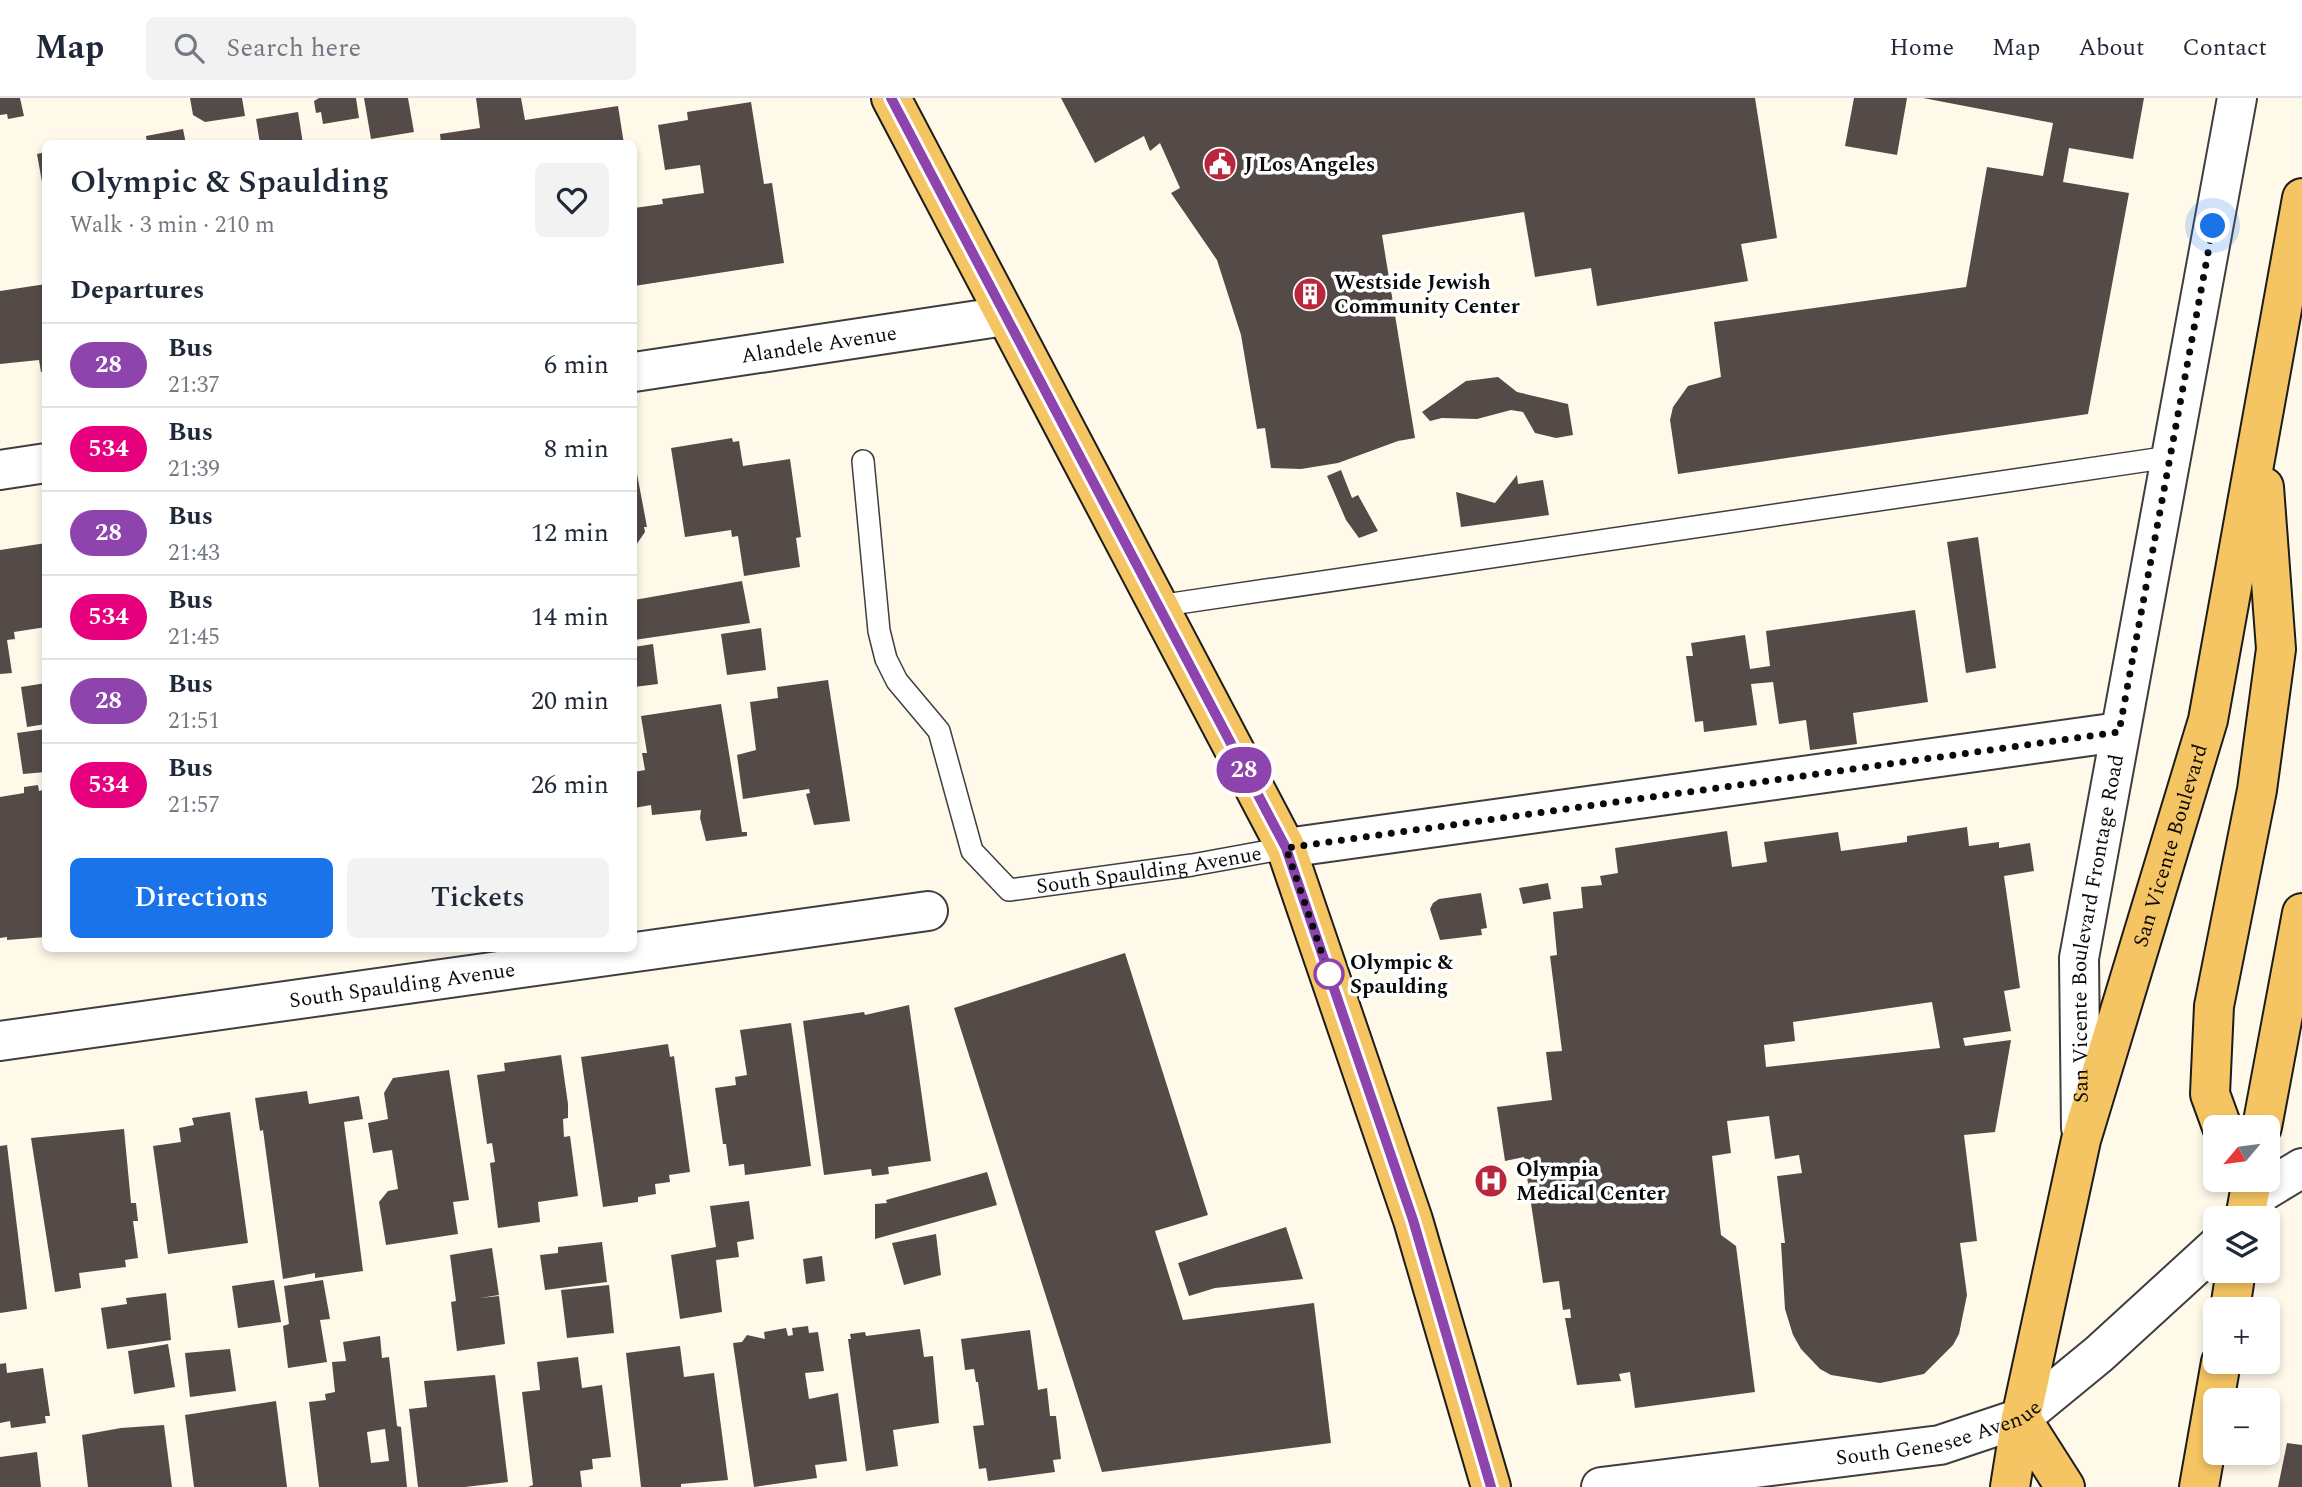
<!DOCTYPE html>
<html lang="en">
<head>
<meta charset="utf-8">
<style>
	body { margin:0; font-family:Spectral,serif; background:#f2f2f3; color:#1f2937; height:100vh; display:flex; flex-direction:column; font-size:26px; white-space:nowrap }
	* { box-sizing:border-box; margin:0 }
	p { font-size:23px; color:#747a83 }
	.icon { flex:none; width:38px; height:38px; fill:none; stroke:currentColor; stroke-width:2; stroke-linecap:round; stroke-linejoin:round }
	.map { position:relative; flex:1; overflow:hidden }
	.sheet { position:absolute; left:42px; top:42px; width:595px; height:812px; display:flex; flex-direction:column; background:#fff; border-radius:10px; box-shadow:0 4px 10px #0003 }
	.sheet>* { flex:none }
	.badge { padding:0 14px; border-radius:23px; font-size:24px; line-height:46px }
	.needle { width:46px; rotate:241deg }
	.tools { position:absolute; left:2203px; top:1017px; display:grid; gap:14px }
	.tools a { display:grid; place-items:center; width:77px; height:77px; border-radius:10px; background:#fff; box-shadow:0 4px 10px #0003; font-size:35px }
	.you { position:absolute; width:35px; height:35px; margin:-18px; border:5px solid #fff; border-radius:50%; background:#1a73e8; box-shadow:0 0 0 10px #1a73e833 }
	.map>.badge { position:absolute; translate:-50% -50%; box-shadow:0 0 0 4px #fff }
	h2 { padding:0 28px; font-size:26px; line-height:63px }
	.round { display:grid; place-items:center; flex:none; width:74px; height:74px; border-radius:10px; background:#f2f2f3 }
	.overview { display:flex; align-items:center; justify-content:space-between; height:119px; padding:0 28px }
	h1 { font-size:33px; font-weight:600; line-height:52px }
	.action { display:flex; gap:14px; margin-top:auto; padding:14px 28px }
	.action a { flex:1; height:80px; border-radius:10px; background:#1a73e8; color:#fff; font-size:28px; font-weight:600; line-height:80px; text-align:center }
	.action a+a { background:#f2f2f3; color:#1f2937 }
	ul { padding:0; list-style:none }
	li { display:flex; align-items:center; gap:21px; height:84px; padding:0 28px; border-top:2px solid #e0e1e3 }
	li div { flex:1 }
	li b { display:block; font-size:26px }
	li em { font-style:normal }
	li .badge { min-width:77px; font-weight:700; text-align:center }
	header { display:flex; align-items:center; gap:42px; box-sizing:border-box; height:98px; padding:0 35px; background:#fff; border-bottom:2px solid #e0e1e3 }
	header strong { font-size:33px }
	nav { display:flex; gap:38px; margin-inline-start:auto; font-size:24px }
	.search { width:490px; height:63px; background:#f2f2f3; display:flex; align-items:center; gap:18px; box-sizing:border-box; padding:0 24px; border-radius:10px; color:#747a83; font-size:26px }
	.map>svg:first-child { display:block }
</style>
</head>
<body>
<header>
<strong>Map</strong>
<div class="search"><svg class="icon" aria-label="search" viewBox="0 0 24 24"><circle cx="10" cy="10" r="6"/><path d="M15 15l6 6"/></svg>Search here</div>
<nav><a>Home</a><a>Map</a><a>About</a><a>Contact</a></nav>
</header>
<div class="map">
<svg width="2302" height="1389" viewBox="0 0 2302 1389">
	<rect width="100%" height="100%" fill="#fff9ea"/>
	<!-- building -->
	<g fill="#544b48" fill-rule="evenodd">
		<path d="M0,0H20L24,18L8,21L7,16L0,17Z"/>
		<path d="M190,0H242L245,18L205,24L193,17Z"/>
		<path d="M319,0H356L359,20L323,26L321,14L316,15L314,3Z"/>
		<path d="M364,0H408L414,34L371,41Z"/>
		<path d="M476,0H521L525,22L618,8L624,46H441L440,36L480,30Z"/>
		<path d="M1061,0H1755L1777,140L1741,146L1748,183L1597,208L1591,170L1535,179L1524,114L1382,137L1415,340L1398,343L1338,365L1301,371L1271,370L1265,330L1257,331L1241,237L1217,162L1171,95L1180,90L1160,45L1150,53L1144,38L1095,65Z"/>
		<path d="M1854,0H1907L1897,57L1845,48Z"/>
		<path d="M1923,0H2144L2133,61L2069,50L2063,84L2129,95L2088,316L1678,376L1670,322L1673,309L1688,288L1721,279L1714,224L1966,189L1987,69L2043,78L2053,25Z"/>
		<path d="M751,4L764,86L772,85L784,165L634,188V110L663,106L662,101L704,95L700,67L665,72L658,27L688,22L687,14Z"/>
		<path d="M298,14L303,46H260L256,21Z"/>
		<path d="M183,31L186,46H147L146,38Z"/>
		<path d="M46,54V95H44L37,56Z"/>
		<path d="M46,186V273L41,274L39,262L0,266V193Z"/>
		<path d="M1498,279L1517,294L1568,306L1573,337L1556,340L1535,335L1523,314L1511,312L1477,321L1442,320L1430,323L1422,314L1466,283Z"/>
		<path d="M732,340L733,344L739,343L743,368L790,361L801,439L796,440L800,469L744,478L738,438L732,439L731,432L685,439L671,350Z"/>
		<path d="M634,360L647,429H644L645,434L634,450Z"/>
		<path d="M1341,372L1352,400L1358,397L1378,433L1359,440L1346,422L1327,378Z"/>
		<path d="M1517,377L1518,386L1543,382L1549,417L1461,429L1456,394L1495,405Z"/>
		<path d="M1978,439L1996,570L1966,575L1947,444Z"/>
		<path d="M46,445V529L14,534L15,541L7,542L12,575L0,576V452Z"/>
		<path d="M742,483L750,525L634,542V502Z"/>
		<path d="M1915,512L1928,604L1853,615L1857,646L1810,652L1806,622L1779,626L1773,584L1751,586L1757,627L1704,634L1703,623L1695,624L1686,558H1693L1691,545L1745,537L1750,571L1770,568L1766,533Z"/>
		<path d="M761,530L766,572L727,577L721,536Z"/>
		<path d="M653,546L658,586L634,589V549Z"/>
		<path d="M828,582L850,723L814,727L806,696L810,695L809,691L743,701L737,657L756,652L750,604L778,600L777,589Z"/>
		<path d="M46,585V626L27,629L21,589Z"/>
		<path d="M721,606L742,734H747V738L706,743L700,720L701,712L652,717L651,707L634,710V674L645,672L642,655H647L641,618Z"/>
		<path d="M46,631V674L23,676L17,635Z"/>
		<path d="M38,687L39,693L43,692L46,715V839L7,842V839L0,840V699L24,695V689Z"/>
		<path d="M1967,729L1969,748L1999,744V750L2030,745L2034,773L2004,778L2020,890L2004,893L2011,933L1963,940L1965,948L2011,942L1995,1034L1964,1037L1977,1143L1960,1145L1967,1197L1959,1236L1953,1247L1924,1276L1880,1285L1831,1277L1820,1271L1801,1251L1793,1237L1785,1211L1781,1145H1785L1777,1078L1802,1075L1799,1057L1775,1061L1769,1018L1727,1023L1731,1055L1712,1058L1721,1137L1736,1148L1755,1294L1635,1310L1630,1274L1619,1276L1621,1283L1577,1287L1565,1220H1571L1570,1211L1563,1212L1559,1183L1543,1185L1524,1059L1505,1063L1497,1009L1552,1002L1546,954L1562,953L1550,858L1557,857L1553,814L1583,810L1581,789L1602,787L1600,778L1618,775L1615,750L1727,733L1732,769L1767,764L1764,744L1838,734L1841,753L1907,744V738ZM1932,904L1940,950L1766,969L1764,947L1795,943L1793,924Z"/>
		<path d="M1548,785L1551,801L1523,806L1519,790Z"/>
		<path d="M1481,795L1487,830L1481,831L1482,837L1440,842L1430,811L1433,805L1439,801Z"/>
		<path d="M1125,855L1208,1117L1155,1133L1183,1222L1314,1205L1331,1345L1102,1374L954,910Z"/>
		<path d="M909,907L931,1063L888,1069L889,1076L872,1078L871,1071L824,1077L803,923L864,914L865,917Z"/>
		<path d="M791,925L811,1068L745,1077L744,1066L729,1068L726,1046H723L715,990L736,987L735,979L747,977L740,932Z"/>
		<path d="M668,946L670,959L674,958L690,1074L669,1077L670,1084L655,1086L656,1096L638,1099V1104L603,1109L581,959Z"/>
		<path d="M561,957L568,1006V1020L563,1021L564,1039L570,1038L578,1098L538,1104L540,1124L498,1130L490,1065L495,1064L492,1045L487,1046L477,977L505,973L504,965Z"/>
		<path d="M449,972L469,1102L453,1104L458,1136L386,1147L379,1104L388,1093L398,1091L392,1052L373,1055L368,1025L388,1021L384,995L393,980Z"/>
		<path d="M307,993L309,1006L359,998L363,1021L344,1024L363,1173L315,1180V1175L283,1181L263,1032L260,1033L255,1000Z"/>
		<path d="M230,1014L248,1145L168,1156L153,1048L181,1044L179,1030L194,1027L192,1020Z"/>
		<path d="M124,1031L131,1105H136L138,1123H133L138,1160L125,1162L126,1169L79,1175L81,1190L55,1194L31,1040Z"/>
		<path d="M7,1047L27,1211L0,1215V1048Z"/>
		<path d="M987,1074L997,1107L875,1141V1106L887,1105L886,1102Z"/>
		<path d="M749,1103L754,1141L737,1144L739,1159L716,1162L722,1214L680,1221L671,1157L716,1149L710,1108Z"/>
		<path d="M1286,1129L1303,1181L1215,1190L1189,1198L1178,1165Z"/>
		<path d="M936,1136L941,1177L904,1187L892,1145Z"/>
		<path d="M602,1144L607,1184L545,1192L540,1157L558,1155V1149Z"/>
		<path d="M492,1150L499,1197L480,1200L499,1198L505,1246L457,1253L451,1204L456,1203L450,1157Z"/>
		<path d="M822,1158L825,1183L806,1186L803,1161Z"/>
		<path d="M274,1182L281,1224L238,1230L232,1188Z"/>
		<path d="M323,1182L330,1221L320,1222L327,1264L288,1270L283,1228L289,1226L284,1188Z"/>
		<path d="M609,1187L614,1235L567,1240L561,1192Z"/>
		<path d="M166,1195L171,1242L107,1251L101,1210L127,1206L126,1200Z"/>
		<path d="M808,1228L809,1235L818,1234L824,1273L805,1275L809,1301L838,1295L847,1363L815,1367L817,1380L754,1389L733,1245L742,1244L747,1237L765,1241L764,1234L786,1230L788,1238L793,1237L792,1230Z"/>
		<path d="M920,1231L924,1259L933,1258L939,1325L893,1332L898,1368L866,1373L848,1241H851L850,1236L865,1234L866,1238Z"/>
		<path d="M1030,1232L1038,1292L1047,1290L1050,1318H1056L1061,1361L1053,1362L1055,1374L988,1383L986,1370L979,1371L973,1328L984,1327L978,1284H976L974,1271L965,1272L961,1241Z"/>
		<path d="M380,1238L382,1260L389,1259L397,1328L401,1329L407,1389H319L309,1304L326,1302L325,1296L335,1294L332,1264L346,1263L343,1244ZM385,1331L389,1363L371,1365L367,1334Z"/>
		<path d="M168,1246L175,1289L134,1296L128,1253Z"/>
		<path d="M680,1248L684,1279L714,1275L728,1382L681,1386V1389H641L626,1255Z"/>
		<path d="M230,1251L236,1293L190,1299L185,1255Z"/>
		<path d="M578,1259L582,1290L602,1287L611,1359L592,1361L593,1371L580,1373L582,1389H528L533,1387L522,1294L540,1292L537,1264Z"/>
		<path d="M6,1265L7,1275L43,1270L50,1318H45L46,1325L11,1330L10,1323L0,1325V1266Z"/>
		<path d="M495,1277L508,1384L465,1389H418L409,1311L427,1309L424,1283Z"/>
		<path d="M276,1303L287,1389H194L185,1317Z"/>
		<path d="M164,1327L172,1389H88L82,1337L121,1330Z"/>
		<path d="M2287,1345L2302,1347V1389H2278Z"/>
		<path d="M37,1354L41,1389H0V1359Z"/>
	</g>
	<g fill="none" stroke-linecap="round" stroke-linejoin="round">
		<defs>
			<g id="service">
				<path id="s1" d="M863,363L879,533L886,561L897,583L939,633L972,753L1009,792L1192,767L1286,750"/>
				<path d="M1158,508L2170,359"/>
			</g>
			<g id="minor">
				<path id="s2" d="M634,274L1005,218"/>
				<path d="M0,372L46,365"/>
				<path d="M1286,750L2119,634"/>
				<path id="s3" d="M0,943L928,813"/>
				<path id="s4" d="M2081,1030L2079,860L2237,0"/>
				<path d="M2249,1102L2302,1070"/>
				<path id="s5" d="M1601,1389L1940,1347L2021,1320L2099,1256L2216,1149"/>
			</g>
			<g id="primary">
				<path d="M891,0L1286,750L1413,1122L1491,1389"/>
				<path d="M2222,1029L2210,996L2214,908L2257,692L2276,551L2264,389"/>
				<path d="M2262,1029L2302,815"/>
				<path d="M2245,1120L2252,1082"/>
				<path d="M2230,1211L2236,1172"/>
				<path d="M2021,1320L2065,1389"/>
				<path id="s6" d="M2010,1389L2021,1320L2081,1042L2208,622L2302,100"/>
				<path d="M2199,1389L2221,1264"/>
			</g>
		</defs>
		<!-- service casing -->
		<use href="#service" stroke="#3e3e3e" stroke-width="24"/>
		<!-- minor casing -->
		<use href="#minor" stroke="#3e3e3e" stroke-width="42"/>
		<!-- primary casing -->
		<use href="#primary" stroke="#1c1c1c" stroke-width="42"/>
		<!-- service -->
		<use href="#service" stroke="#fff" stroke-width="21"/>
		<!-- minor -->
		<use href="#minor" stroke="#fff" stroke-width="38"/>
		<!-- primary -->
		<use href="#primary" stroke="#f6c563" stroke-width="38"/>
	</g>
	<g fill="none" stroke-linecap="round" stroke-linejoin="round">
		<defs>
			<path id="line" d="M891,0L1286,750L1413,1122L1491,1389"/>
		</defs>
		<!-- line casing -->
		<use href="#line" stroke="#fff" stroke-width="16"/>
		<!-- line -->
		<use href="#line" stroke="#8e44ad" stroke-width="10"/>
		<!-- walk -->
		<path stroke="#0b0b0b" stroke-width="7" stroke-dasharray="0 12.6" d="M1329,876L1286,750L2119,634L2213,128"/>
	</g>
	<!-- icons -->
	<defs>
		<symbol id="civic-disc" viewBox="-11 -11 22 22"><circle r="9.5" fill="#b8273b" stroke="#fff"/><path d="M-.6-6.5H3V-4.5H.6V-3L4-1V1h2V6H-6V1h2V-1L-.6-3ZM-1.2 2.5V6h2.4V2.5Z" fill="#fff"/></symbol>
		<symbol id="building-disc" viewBox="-11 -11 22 22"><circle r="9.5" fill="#b8273b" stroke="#fff"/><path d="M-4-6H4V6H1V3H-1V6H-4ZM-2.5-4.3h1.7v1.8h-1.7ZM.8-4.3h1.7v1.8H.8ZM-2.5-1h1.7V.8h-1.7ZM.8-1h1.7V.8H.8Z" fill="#fff"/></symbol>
		<symbol id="hospital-disc" viewBox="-11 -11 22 22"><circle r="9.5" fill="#b8273b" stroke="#fff"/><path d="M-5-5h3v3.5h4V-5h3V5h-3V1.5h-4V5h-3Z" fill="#fff"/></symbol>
	</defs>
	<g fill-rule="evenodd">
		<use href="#civic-disc" x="1201" y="47" width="38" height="38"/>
		<use href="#building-disc" x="1291" y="177" width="38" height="38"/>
		<use href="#hospital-disc" x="1472" y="1064" width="38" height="38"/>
	</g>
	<!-- markers -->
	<circle fill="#fff" stroke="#8e44ad" stroke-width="3.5" cx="1329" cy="876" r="14"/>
	<g text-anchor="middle" stroke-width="7" stroke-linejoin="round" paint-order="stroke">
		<!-- poi labels -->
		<g font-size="21" font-weight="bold" fill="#0b0b0b" stroke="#fff" text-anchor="start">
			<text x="1244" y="73">J Los Angeles</text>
			<text x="1334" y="191">Westside Jewish<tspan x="1334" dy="24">Community Center</tspan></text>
			<text x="1516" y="1078">Olympia<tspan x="1516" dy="24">Medical Center</tspan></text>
		</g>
		<!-- street labels -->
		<g font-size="21" fill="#0b0b0b" stroke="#fff">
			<text dy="7" stroke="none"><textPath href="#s2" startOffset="187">Alandele Avenue</textPath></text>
			<text dy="7" stroke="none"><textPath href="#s6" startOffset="662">San Vicente Boulevard</textPath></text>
			<text dy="7" stroke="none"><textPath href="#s1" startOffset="609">South Spaulding Avenue</textPath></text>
			<text dy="7" stroke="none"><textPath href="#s4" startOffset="201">San Vicente Boulevard Frontage Road</textPath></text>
			<text dy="7" stroke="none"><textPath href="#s3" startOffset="406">South Spaulding Avenue</textPath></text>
			<text dy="7" stroke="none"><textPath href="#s5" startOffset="343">South Genesee Avenue</textPath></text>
		</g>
		<!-- stop labels -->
		<g font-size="21" font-weight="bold" fill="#0b0b0b" stroke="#fff" text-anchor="start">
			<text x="1350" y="871">Olympic &amp;<tspan x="1350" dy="24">Spaulding</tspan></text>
		</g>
	</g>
</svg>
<div class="tools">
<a><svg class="needle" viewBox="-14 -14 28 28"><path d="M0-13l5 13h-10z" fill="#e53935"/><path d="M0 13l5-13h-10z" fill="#747a83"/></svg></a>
<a><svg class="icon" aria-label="layers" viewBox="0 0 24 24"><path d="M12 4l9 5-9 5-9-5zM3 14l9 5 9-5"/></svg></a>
<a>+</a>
<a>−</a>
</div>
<div class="you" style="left:2213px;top:128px"></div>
<b class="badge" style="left:1244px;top:672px;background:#8e44ad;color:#fff">28</b>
<section class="sheet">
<div class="overview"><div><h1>Olympic &amp; Spaulding</h1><p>Walk · 3 min · 210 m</p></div><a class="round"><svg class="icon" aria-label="heart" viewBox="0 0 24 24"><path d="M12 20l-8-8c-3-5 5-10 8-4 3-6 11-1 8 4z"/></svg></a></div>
<h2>Departures</h2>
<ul>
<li><span class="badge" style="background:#8e44ad;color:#fff">28</span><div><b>Bus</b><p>21:37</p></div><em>6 min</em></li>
<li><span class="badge" style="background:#e6007e;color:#fff">534</span><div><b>Bus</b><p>21:39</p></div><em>8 min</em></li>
<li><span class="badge" style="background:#8e44ad;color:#fff">28</span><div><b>Bus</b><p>21:43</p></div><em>12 min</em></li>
<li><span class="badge" style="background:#e6007e;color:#fff">534</span><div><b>Bus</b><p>21:45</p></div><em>14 min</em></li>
<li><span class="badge" style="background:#8e44ad;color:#fff">28</span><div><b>Bus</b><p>21:51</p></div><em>20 min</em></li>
<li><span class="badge" style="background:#e6007e;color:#fff">534</span><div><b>Bus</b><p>21:57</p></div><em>26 min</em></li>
</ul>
<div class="action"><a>Directions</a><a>Tickets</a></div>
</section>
</div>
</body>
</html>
